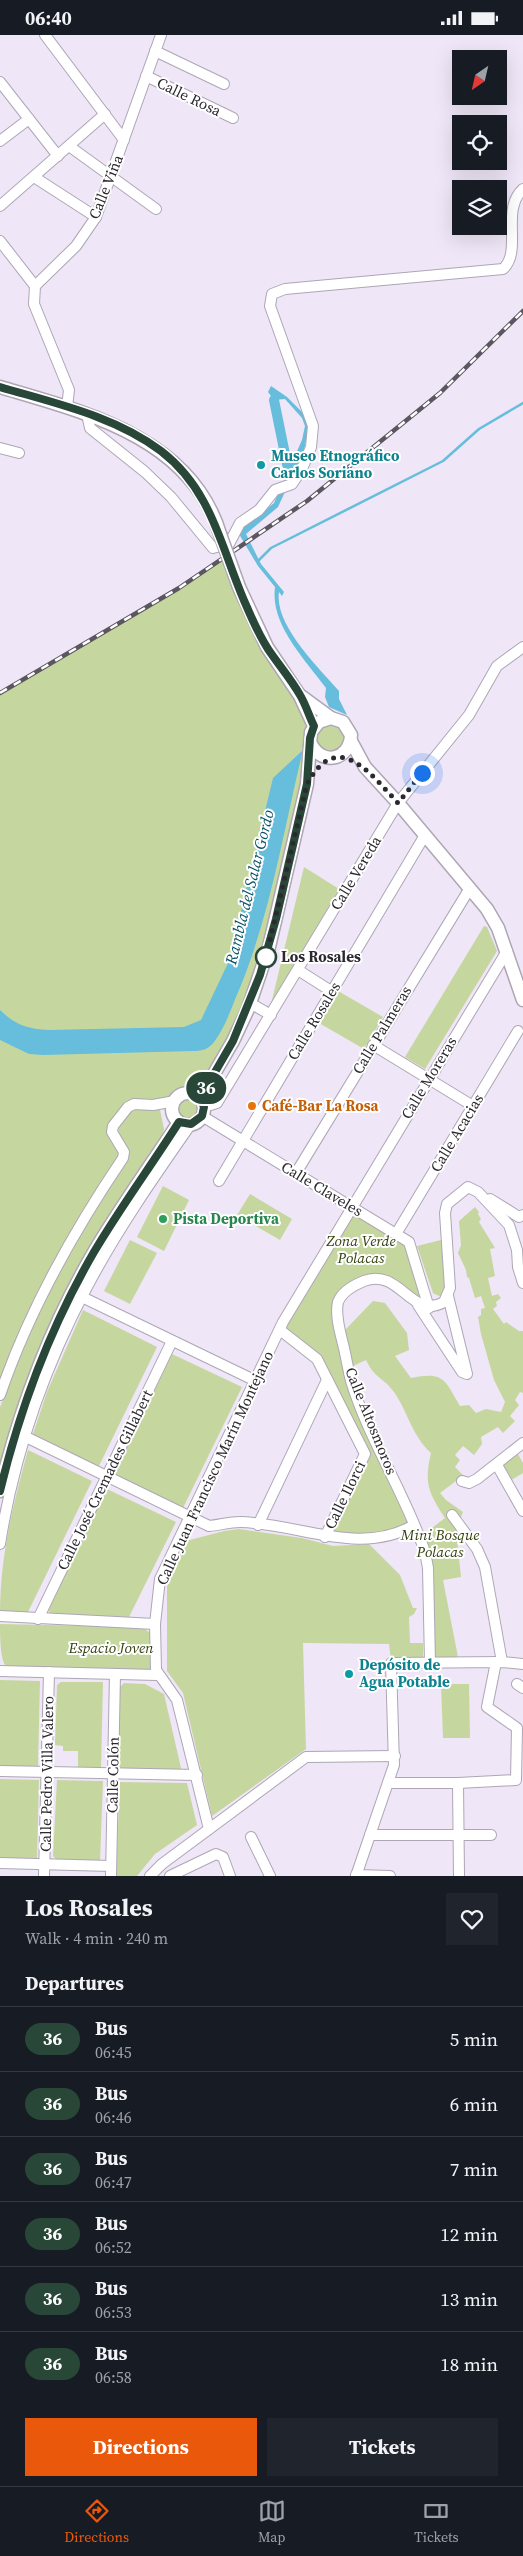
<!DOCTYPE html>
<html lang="en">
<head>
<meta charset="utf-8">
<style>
	body { margin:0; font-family:"Source Serif 4",serif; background:#20242c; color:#f1f3f6; height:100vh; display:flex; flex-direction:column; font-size:19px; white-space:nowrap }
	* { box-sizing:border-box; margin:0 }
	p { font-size:16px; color:#9ea1a6 }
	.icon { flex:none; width:28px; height:28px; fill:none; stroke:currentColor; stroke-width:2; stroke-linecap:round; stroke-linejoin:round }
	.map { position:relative; height:1841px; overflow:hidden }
	.drawer { display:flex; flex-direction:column; background:#171b24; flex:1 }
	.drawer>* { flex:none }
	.badge { padding:0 10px; border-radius:16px; font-size:18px; line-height:32px }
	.needle { width:32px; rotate:214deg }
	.tools { position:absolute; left:452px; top:15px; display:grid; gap:10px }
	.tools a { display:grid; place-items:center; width:55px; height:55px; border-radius:0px; background:#171b24; box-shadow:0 5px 20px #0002; font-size:25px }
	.you { position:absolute; width:25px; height:25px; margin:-12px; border:4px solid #fff; border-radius:50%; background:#1a73e8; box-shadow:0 0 0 8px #1a73e833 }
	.map>.badge { position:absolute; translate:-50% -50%; box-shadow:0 0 0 2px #fff }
	h2 { padding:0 25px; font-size:19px; line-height:45px }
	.round { display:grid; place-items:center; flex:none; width:52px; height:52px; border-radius:0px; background:#20242c }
	.head { display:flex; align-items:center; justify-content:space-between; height:85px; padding:0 25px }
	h1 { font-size:24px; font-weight:700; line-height:38px }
	.action { display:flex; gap:10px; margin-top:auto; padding:10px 25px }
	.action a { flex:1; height:58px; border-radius:0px; background:#ea580c; color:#fff; font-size:20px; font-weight:700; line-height:58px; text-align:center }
	.action a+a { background:#20242c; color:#f1f3f6 }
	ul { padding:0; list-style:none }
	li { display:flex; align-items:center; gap:15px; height:65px; padding:0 25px; border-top:1px solid #363941 }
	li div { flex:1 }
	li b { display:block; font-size:19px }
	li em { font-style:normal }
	li .badge { min-width:55px; font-weight:700; text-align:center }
	.status { display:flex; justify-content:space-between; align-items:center; height:35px; padding:0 25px; background:#171b24; direction:ltr }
	.status svg { height:14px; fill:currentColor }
	.menu { display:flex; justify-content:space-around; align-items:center; height:70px; border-top:1px solid #363941; background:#171b24; font-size:14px; color:#9ea1a6 }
	.menu a { display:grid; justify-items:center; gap:2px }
	.menu .active { color:#ea580c }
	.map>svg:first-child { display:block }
</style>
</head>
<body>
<div class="status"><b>06:40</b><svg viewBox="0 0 49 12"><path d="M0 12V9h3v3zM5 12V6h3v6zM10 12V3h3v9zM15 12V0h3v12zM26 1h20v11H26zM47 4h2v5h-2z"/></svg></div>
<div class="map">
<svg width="523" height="1841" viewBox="0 0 523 1841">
	<rect width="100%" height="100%" fill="#efe6f7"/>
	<!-- green -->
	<g fill="#c5d79f">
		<path d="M228,521L314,691L266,920L244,983L196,1060L186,1058L177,1062L134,1069L113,1091L124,1117L73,1200L0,1362V658Z"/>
		<path d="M325,686L346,694L343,716L321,719L313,698Z"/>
		<path d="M304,832L339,854L273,965H272Z"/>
		<path d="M484,891L487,892L497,916L425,1034L405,1022Z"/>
		<path d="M338,956L383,982L364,1014L319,988Z"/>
		<circle cx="188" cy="1074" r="14"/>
		<path d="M132,1074L160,1075L164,1094L162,1102C135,1143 101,1189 78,1233C45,1297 21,1362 0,1430V1372L32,1291L58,1236L86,1186L126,1126L118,1094Z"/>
		<path d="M163,1151L189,1165L164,1216L137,1202Z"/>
		<path d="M250,1159L292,1184L280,1205L237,1180Z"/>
		<path d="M351,1171L409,1207L429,1273L397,1251L365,1245L338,1268L352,1347L414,1490L403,1497L325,1502L366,1421L317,1324L280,1295Z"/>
		<path d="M475,1172L479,1177L478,1179L481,1184L479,1187L495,1213L490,1214L495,1241L488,1243L492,1261L498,1259L501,1263L496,1267L497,1271L493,1274L504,1289L506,1287L519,1296H523V1358L520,1357L515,1365L519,1370L510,1381L515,1386L503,1398L498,1392L481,1402L482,1409L474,1420L463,1411L455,1420L460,1425L455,1432L466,1443L456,1446L440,1458L446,1465L463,1477L456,1494L461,1542L443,1545L458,1622L430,1623L428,1533L420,1502L445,1483C428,1457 424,1448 431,1418C412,1401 408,1377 394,1357C383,1342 375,1344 366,1325L353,1331L345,1295L373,1266L385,1268L407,1298L409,1315L395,1321L411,1343C444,1336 445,1345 460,1371L469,1370L476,1378L486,1374L501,1377L505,1367L494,1345L481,1299L478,1282L481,1280V1274L485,1273L481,1261L475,1263L469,1243L467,1242L466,1235L458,1218L461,1210L459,1186Z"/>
		<path d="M130,1205L157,1218L130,1269L104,1256Z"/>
		<path d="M441,1205L446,1255L441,1262L433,1258L417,1211Z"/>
		<path d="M83,1275L157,1312L98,1433L32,1402L47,1357Z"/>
		<path d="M172,1319L242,1352L183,1473L116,1442L115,1438Z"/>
		<path d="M515,1414L523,1428V1438L508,1447L497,1430Z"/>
		<path d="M28,1415L92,1446L27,1579L0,1578C0,1522 13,1469 28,1415Z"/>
		<path d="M107,1454L176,1487L129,1582L52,1580L48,1575Z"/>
		<path d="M239,1494L302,1503L333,1511L369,1509L400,1540L413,1573H417L414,1579L409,1582L410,1608H423V1623L391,1625L389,1609L303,1608L306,1714L212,1781L183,1658L167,1636V1553L168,1543L186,1506L224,1496Z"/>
		<path d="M0,1589L142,1592L150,1598V1635L6,1631C0,1626 0,1599 0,1589Z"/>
		<path d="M0,1645L40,1646L38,1732L0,1731Z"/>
		<path d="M61,1647H103L101,1734L78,1733V1716H63V1711L55,1710L57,1650Z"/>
		<path d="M124,1648L145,1649L164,1659L181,1733L179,1737L121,1735L118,1731L120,1652Z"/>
		<path d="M441,1649H469L470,1703H443Z"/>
		<path d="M0,1744L39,1745L37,1824H0Z"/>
		<path d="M57,1745L103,1746L100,1826L57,1825L53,1821Z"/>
		<path d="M120,1747L187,1748L197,1790L155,1819L137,1841H116Z"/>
	</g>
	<!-- water -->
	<g fill="#67bddc">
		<path d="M271,351L287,362L305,380L309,391L307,400L304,416L278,472L246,499L261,529L284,557L282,561L279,557C274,590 319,633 339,656V664L347,680L329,672L325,662L326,653C305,624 270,590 275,552L258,531L239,499L240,495L274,468L302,405L305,391L302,383L285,364L274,365L268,357Z"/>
		<path d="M303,715C283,797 270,884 236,962C230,977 224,994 214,1007C209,1014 202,1016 194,1016L43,1020L29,1019L0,1005V975C15,990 28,994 49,995L184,992L201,985L229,926L273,743Z"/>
	</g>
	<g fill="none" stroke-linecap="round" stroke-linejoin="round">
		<!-- stream -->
		<path stroke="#67bddc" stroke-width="2.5" d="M258,526L271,513L443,426L479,394L523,368"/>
		<!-- canal -->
		<path stroke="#67bddc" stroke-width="10" d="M274,365L287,429L292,438"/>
		<defs>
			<g id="minor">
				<path d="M45,0L124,105"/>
				<path d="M155,16L224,49"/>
				<path d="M146,41L233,83"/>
				<path d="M0,47L58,121"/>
				<path d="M0,106L29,84"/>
				<path d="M69,111L156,174"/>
				<path d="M34,142L96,182"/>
				<path d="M0,171L105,79"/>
				<path d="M0,206L35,251"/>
				<path d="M67,372L69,355L34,269L35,251L76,211L96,182L161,0"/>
				<path d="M87,379L90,393L145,437L171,462L213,513L229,509L240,488L259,475L275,455L292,449L302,434L311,412L313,391L270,271L272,259L285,254L503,234C523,216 500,175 523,154"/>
				<path d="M0,413L19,418"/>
				<path d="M298,935L331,956"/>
				<path d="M250,968L271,980"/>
				<path d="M373,1010L473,1071"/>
				<path d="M204,1072L217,1068L398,768L469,680L497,631L523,612"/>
				<path d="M202,1081L409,1207L429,1273"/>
				<path d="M296,1138L470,853"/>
				<path d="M219,1146L425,800"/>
				<path d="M490,1164L519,1182L523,1180"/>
				<path d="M396,1199L518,996"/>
				<path d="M82,1262L256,1346"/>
				<path d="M418,1270L462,1337L467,1339L448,1261"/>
				<path d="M280,1295L317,1324L365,1419L325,1502"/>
				<path d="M0,1360C29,1275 73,1197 123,1123L124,1117L112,1097L113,1091L128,1072L134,1069L153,1070L175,1066"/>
				<path d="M26,1402L209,1491C219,1490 230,1487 240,1487C298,1488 360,1522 414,1490"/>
				<path d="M497,1430L523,1476"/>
				<path d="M462,1446L469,1448L477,1444L523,1408"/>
				<path d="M452,1480L477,1514L485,1532L502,1627"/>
				<path d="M258,1490L327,1345"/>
				<path d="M0,1509C14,1420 45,1331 87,1252C117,1195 154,1142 191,1089"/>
				<path d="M0,1581L155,1589"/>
				<path d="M38,1584L172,1306"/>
				<path d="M430,1628L428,1533L425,1517C405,1458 369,1405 351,1346C348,1334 346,1321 343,1309C340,1297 335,1280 338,1267C342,1257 354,1250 364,1246C400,1232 411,1286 444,1267L450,1253L445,1178L447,1169L468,1152L478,1157L509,1190L517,1215L518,1232L523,1248"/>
				<path d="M0,1636L157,1640"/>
				<path d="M517,1649L523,1653"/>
				<path d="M0,1736L197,1740"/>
				<path d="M388,1748H458L516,1745L517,1693L487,1672L496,1627"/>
				<path d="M458,1748L459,1841"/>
				<path d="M209,1794L177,1665L156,1635L155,1589L160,1544L283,1287L507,916"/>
				<path d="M370,1800H491"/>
				<path d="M251,1802L270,1841"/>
				<path d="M0,1828L111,1831"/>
				<path d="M356,1840L390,1841"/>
				<path d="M44,1841L49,1637"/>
				<path d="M111,1841L115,1639"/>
				<path d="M150,1841L162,1829L306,1722L395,1721"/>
				<path d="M170,1841L216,1819L223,1822L230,1841"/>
				<path d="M356,1841L394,1730L391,1628L502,1627L523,1629"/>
			</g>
			<g id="major">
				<path d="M0,352C84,377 191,402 220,499"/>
				<path d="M239,552L267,612L300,661L314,691"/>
				<path d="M301,661L331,683"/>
				<path d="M351,706L365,732L398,768L487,874L498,893L523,965"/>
				<circle cx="188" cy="1074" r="16"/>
				<path d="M200,1063L233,1006L248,974L269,912L307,749L311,697L319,687L331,683L343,687L351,700C350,724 323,732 311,709"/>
				<path d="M0,1456C20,1373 51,1291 94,1217C120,1173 151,1130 179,1087"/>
			</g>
		</defs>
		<!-- minor casing -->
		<use href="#minor" stroke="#aea6b5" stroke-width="12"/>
		<!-- major casing -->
		<use href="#major" stroke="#aea6b5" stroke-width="15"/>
		<!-- minor -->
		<use href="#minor" stroke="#fff" stroke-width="10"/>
		<!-- major -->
		<use href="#major" stroke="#fff" stroke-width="12"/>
		<defs>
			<path id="rail" d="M0,658L179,553L307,466L440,358L523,276"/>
		</defs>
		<!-- rail casing -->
		<use href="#rail" stroke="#5b565f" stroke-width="4.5"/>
		<!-- rail -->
		<use href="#rail" stroke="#fff" stroke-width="2.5" stroke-dasharray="8" stroke-linecap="butt"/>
		<defs>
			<path id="major-bridge" d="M220,499L239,552"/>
		</defs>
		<!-- major-bridge casing -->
		<use href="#major-bridge" stroke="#aea6b5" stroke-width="15" stroke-linecap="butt"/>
		<!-- major-bridge -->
		<use href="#major-bridge" stroke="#fff" stroke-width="12"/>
	</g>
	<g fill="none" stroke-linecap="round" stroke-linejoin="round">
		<defs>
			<path id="line" d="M0,352C54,368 115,381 161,416C213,456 221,514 246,570C252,584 259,600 268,614C278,629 291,644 300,660C306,670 309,681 314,691L310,703L307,749L276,884L260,940L233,1006L200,1063L204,1072L202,1081L191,1089L179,1087C151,1131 120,1173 94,1217C51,1291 20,1373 0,1456"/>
		</defs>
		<!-- line casing -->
		<use href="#line" stroke="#fff" stroke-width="11"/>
		<!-- line -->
		<use href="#line" stroke="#294738" stroke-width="8"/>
		<!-- walk -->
		<path stroke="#2c282f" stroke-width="5" stroke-dasharray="0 9" d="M266,922L307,749C337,693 370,738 398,768L422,738"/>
	</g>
	<!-- markers -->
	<g fill="#0f9aa8" stroke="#fff" stroke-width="2">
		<circle cx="261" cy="430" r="5"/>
		<circle cx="349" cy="1639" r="5"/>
	</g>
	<circle fill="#fff" stroke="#294738" stroke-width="2.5" cx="266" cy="922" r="10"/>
	<circle fill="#e8710a" stroke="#fff" stroke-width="2" cx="252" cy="1071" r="5"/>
	<circle fill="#2e9e5b" stroke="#fff" stroke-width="2" cx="163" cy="1184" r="5"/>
	<g text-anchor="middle" stroke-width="4" stroke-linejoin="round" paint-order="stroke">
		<!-- street labels -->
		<g font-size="15" fill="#2c282f" stroke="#fff">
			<text transform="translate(189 62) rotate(26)" y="5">Calle Rosa</text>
			<text transform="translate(106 152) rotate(-68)" y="5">Calle Viña</text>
			<text transform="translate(356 838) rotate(-59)" y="5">Calle Vereda</text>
			<text transform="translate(314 986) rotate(-59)" y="5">Calle Rosales</text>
			<text transform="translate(382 995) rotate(-59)" y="5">Calle Palmeras</text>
			<text transform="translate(429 1043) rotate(-59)" y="5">Calle Moreras</text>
			<text transform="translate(457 1098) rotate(-59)" y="5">Calle Acacias</text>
			<text transform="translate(322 1154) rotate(31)" y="5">Calle Claveles</text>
			<text transform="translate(371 1386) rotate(68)" y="5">Calle Altosmoros</text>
			<text transform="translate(215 1433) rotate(-65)" y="5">Calle Juan Francisco Marín Montejano</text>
			<text transform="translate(105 1445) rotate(-64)" y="5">Calle José Cremades Gillabert</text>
			<text transform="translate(345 1460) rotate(-64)" y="5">Calle Ilorci</text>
			<text transform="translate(47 1739) rotate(-89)" y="5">Calle Pedro Villa Valero</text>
			<text transform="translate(113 1740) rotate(-89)" y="5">Calle Colón</text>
		</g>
		<!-- culture labels -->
		<g font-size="15" font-weight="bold" fill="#0d838f" stroke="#fff" text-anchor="start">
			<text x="271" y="426">Museo Etnográfico<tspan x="271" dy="17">Carlos Soriano</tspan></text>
			<text x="359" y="1635">Depósito de<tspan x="359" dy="17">Agua Potable</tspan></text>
		</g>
		<!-- stop labels -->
		<g font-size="15" font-weight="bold" fill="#2c282f" stroke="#fff" text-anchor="start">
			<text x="281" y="927">Los Rosales</text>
		</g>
		<!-- food labels -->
		<g font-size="15" font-weight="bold" fill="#c56008" stroke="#fff" text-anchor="start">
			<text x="262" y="1076">Café-Bar La Rosa</text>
		</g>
		<!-- leisure labels -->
		<g font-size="15" font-weight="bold" fill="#27864d" stroke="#fff" text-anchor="start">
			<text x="173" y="1189">Pista Deportiva</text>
		</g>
		<!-- park labels -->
		<g font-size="15" font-style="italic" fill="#34410e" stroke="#fff">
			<text x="361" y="1211">Zona Verde<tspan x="361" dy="17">Polacas</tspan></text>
			<text x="440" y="1505">Mini Bosque<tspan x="440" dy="17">Polacas</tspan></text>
			<text x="111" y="1618">Espacio Joven</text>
		</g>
		<!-- water labels -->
		<g font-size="16" font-style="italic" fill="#075369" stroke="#fff">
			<text transform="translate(249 852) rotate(-76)" y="6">Rambla del Salar Gordo</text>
		</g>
	</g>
</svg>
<div class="tools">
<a><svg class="needle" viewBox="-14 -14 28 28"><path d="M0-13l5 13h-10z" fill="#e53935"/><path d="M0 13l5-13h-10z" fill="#9ea1a6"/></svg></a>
<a><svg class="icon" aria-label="locate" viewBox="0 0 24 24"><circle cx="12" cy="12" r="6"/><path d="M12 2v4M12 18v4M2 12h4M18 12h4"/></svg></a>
<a><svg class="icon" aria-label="layers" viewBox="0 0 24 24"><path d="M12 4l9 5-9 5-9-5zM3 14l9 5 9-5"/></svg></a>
</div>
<div class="you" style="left:422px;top:738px"></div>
<b class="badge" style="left:206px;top:1053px;background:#294738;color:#fff">36</b>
</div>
<section class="drawer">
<div class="head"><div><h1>Los Rosales</h1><p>Walk · 4 min · 240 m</p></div><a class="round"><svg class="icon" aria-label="heart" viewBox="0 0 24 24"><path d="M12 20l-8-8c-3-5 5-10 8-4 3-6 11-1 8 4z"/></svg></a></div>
<h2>Departures</h2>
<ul>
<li><span class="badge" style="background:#294738;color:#fff">36</span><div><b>Bus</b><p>06:45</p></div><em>5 min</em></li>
<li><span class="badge" style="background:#294737;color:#fff">36</span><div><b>Bus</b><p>06:46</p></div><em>6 min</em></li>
<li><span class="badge" style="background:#294738;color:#fff">36</span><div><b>Bus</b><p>06:47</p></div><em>7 min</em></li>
<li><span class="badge" style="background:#294737;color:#fff">36</span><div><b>Bus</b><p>06:52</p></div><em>12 min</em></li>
<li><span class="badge" style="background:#294738;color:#fff">36</span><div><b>Bus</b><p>06:53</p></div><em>13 min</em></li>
<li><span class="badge" style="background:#294737;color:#fff">36</span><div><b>Bus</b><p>06:58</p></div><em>18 min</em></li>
</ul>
<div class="action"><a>Directions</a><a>Tickets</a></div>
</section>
<nav class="menu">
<a class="active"><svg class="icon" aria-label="directions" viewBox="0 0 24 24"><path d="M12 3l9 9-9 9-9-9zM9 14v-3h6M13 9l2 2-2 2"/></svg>Directions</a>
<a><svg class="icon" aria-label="map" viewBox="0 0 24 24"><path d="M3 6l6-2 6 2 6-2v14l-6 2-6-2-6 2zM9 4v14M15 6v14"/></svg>Map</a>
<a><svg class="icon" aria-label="tickets" viewBox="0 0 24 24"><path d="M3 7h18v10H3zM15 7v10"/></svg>Tickets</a>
</nav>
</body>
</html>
